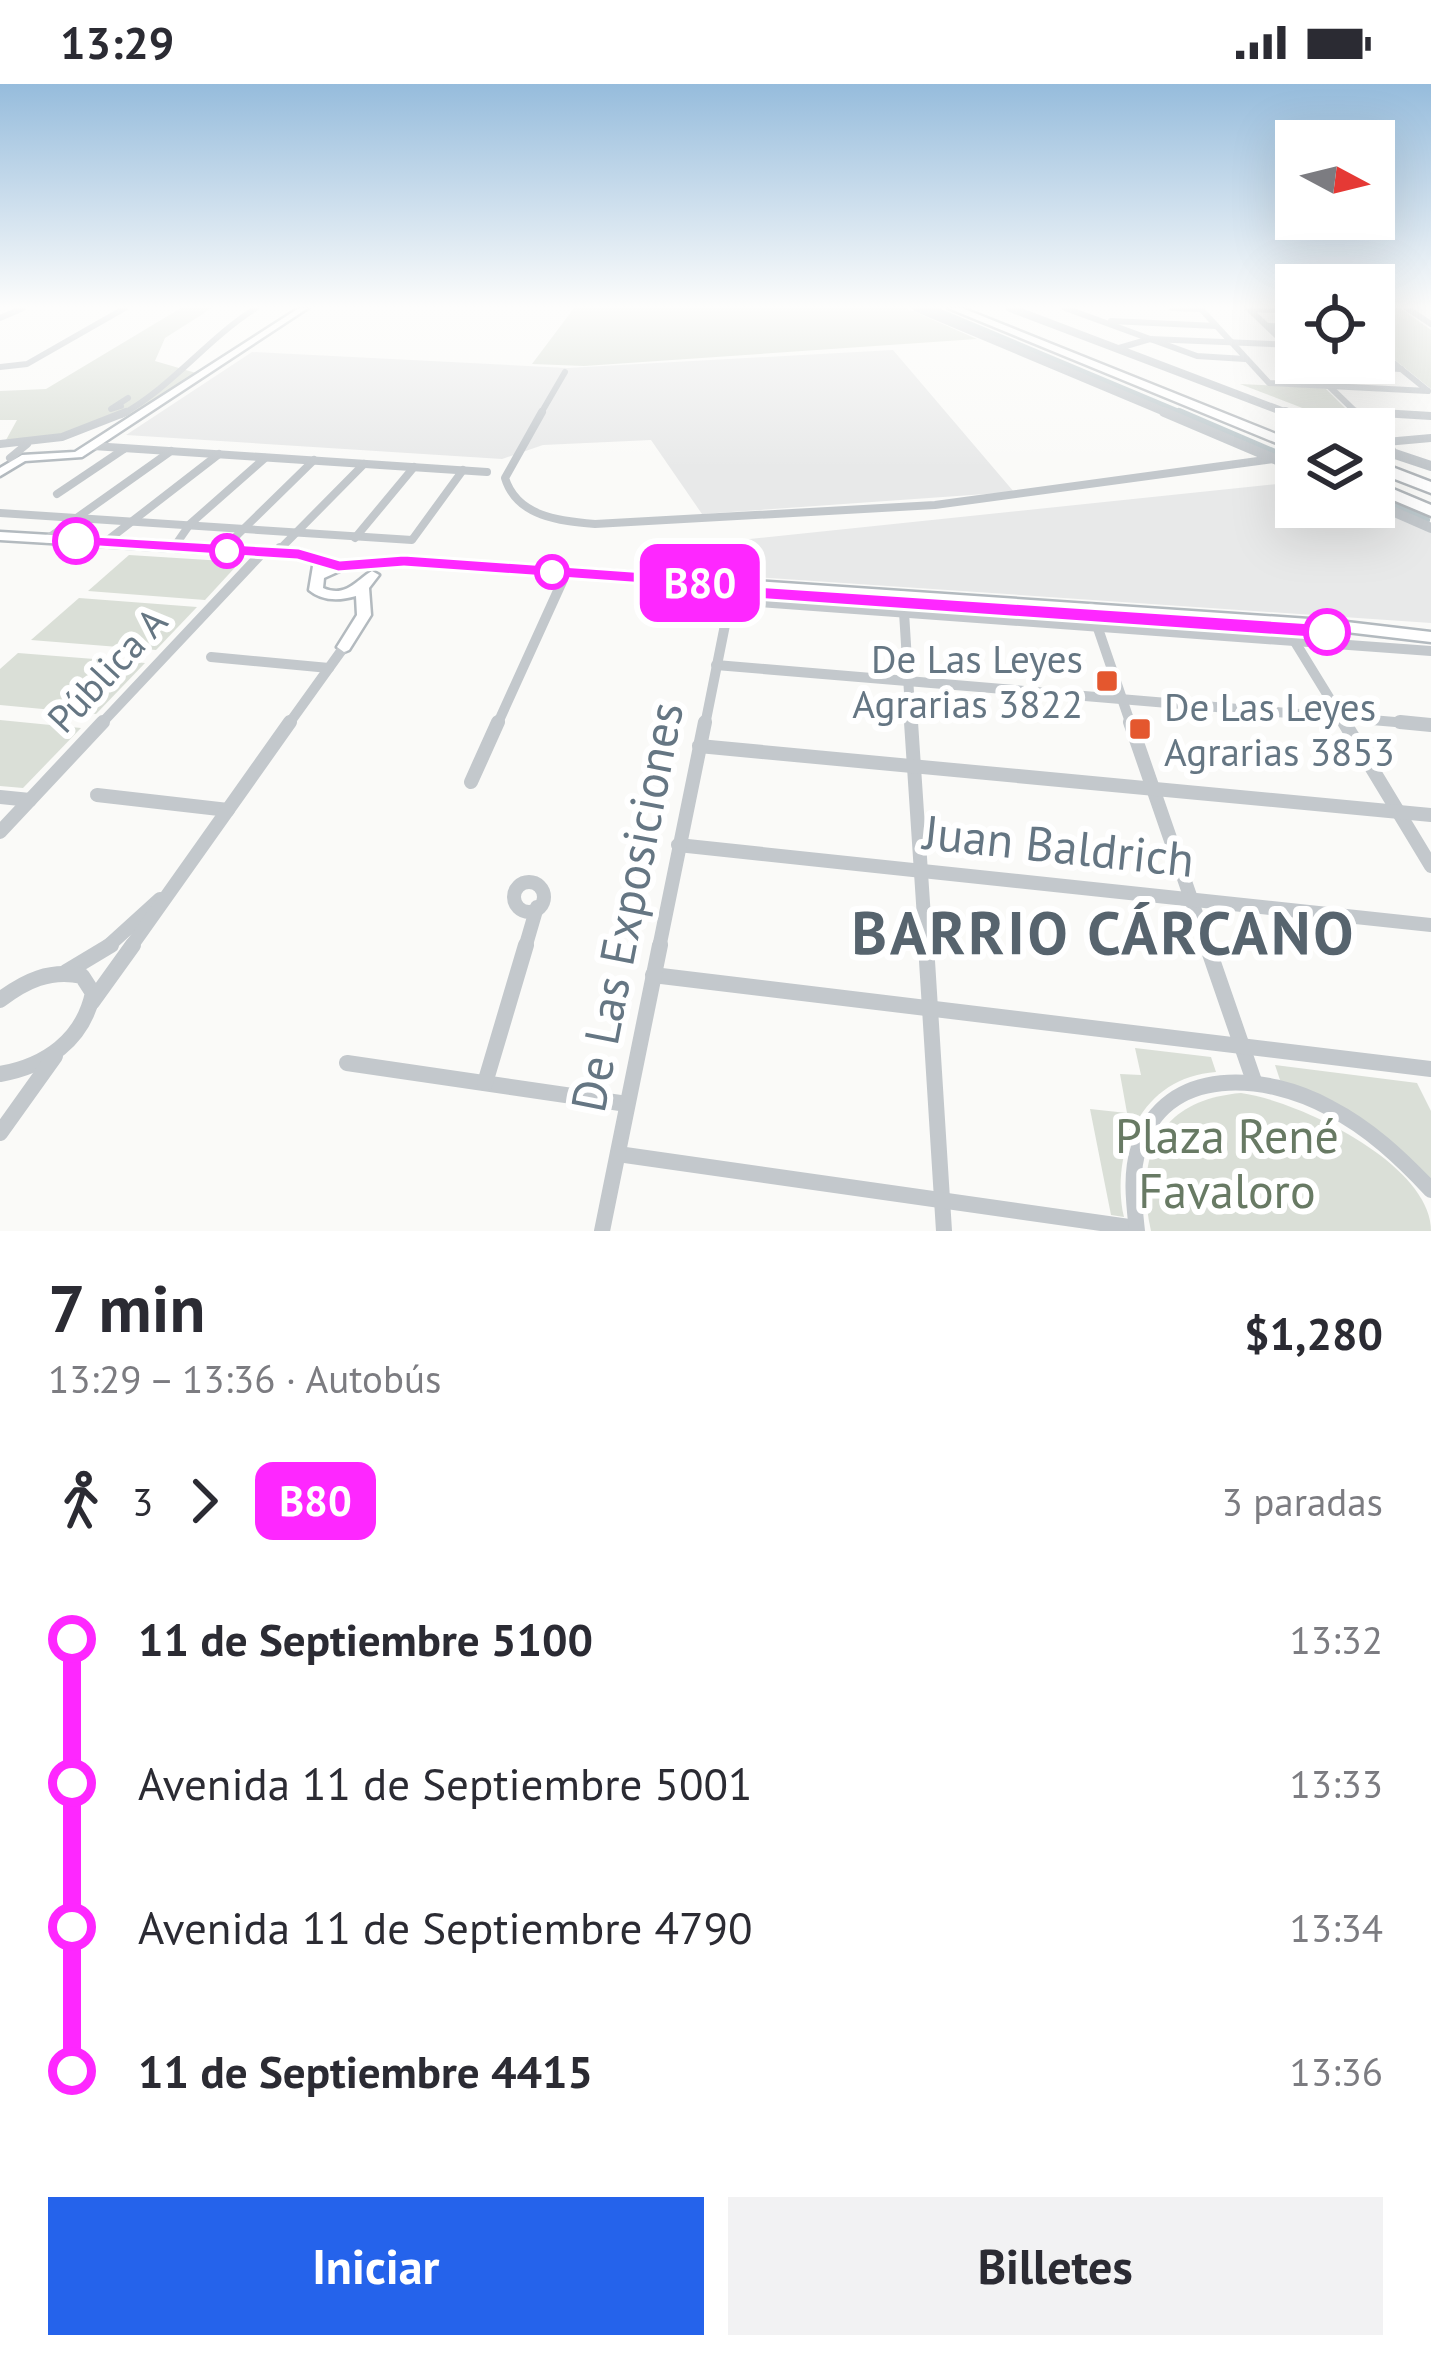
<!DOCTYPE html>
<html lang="es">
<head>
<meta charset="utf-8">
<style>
	body { margin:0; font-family:"PT Sans",sans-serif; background:#f2f2f3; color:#2b2b33; height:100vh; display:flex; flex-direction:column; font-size:45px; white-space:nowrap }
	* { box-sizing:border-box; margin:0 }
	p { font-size:39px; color:#7c7c81 }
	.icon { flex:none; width:66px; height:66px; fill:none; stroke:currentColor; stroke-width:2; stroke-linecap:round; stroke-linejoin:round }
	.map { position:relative; height:1147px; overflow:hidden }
	.panel { display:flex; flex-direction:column; background:#fff; flex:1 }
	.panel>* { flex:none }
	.badge { padding:0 24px; border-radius:18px; font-size:42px; line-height:78px }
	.needle { width:78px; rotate:97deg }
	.fabs { position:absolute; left:1275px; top:36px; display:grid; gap:24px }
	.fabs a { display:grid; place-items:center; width:120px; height:120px; border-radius:0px; background:#fff; box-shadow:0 12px 48px #0002; font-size:60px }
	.map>.badge { position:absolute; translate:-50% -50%; box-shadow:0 0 0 6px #fff }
	.legs { display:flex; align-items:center; gap:18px; height:132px; padding:0 48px; font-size:39px }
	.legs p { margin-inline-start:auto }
	.headline { display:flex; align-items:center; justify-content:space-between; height:204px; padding:0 48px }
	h1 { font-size:66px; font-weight:700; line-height:90px }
	.button { display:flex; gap:24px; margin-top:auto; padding:24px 48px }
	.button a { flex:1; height:138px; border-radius:0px; background:#2563eb; color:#fff; font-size:48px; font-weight:700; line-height:138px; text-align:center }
	.button a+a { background:#f2f2f3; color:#2b2b33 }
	ul { padding:0 48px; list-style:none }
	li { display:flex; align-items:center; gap:42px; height:144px; font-size:45px }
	li i { display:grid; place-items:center; width:18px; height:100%; margin:0 15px; background:currentColor }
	li i::after { content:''; width:30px; height:30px; margin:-15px; border:9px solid; border-radius:50%; background:#fff }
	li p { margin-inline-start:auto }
	li:first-child i { background:linear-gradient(#0000 50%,currentColor 0) }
	li:last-child i { background:linear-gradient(currentColor 50%,#0000 0) }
	.status { display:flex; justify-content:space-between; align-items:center; height:84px; padding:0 60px; background:#fff; direction:ltr }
	.status svg { height:33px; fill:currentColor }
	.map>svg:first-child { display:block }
</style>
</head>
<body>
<div class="status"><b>13:29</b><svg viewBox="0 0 49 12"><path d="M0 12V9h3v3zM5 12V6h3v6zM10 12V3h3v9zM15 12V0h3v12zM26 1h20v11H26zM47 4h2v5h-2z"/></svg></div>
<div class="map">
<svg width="1431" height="1147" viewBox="0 0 1431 1147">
	<rect width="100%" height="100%" fill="#fafaf8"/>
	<!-- built -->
	<g fill="#e8e9e9">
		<path d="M893,266L1014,408L702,430L651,356L543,361L502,375L126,351L252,268L567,284Z"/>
		<path d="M1296,398V423H1374L1431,447V539L697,489L702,460Z"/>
	</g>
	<!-- green -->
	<g fill="#dadfd7">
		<path d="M181,224H212L165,254L155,277L196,289L134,330H122L55,354L6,356L17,336H0V307L46,305Z"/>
		<path d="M574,224H906L977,255L584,282L532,280Z"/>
		<path d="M1374,224H1400L1431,246V305L1374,259Z"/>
		<path d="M1240,300L1325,304L1366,345H1357Z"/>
		<path d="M129,471L240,478L205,516L88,507Z"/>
		<path d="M79,514L197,523L156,566L31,556Z"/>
		<path d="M18,569L145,579L96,630L0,621V585Z"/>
		<path d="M0,636L81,644L23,704L0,702Z"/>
		<path d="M1135,964L1211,973L1216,988C1142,993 1110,1066 1124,1133L1111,1131L1090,1025L1127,1029L1120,990L1141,991Z"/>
		<path d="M1275,981L1417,999L1431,1027V1098L1280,996Z"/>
		<path d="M1241,1009C1299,1017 1431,1080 1431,1147H1151C1134,1071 1159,1016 1241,1009Z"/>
	</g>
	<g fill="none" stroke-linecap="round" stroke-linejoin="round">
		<!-- canal-far1 -->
		<path stroke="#bbc7cb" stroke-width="6" d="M931,224L1186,331"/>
		<!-- canal -->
		<g stroke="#bbc7cb" stroke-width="8">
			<path d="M1179,328L1296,378"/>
			<path d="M1374,413L1426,436"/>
		</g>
		<defs>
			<g id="secondary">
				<path d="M299,224H308L82,373L25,377L0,392V384L22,371L75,368Z"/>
				<path d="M0,448L300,466L339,478L404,473L1338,537L1431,548V558L1338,547L404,481L344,485L324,494L323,504C346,514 355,497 372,487L379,491L369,504L371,531L349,566L344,568L337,563L357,531L356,512C339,517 322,517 309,506L313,482L328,483L299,474L0,456Z"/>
			</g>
			<g id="motorway">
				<path d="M948,224H962L1296,358V367Z"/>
				<path d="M1374,376L1431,398V409L1374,387Z"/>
				<path d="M1374,397L1431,421V432L1374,408Z"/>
			</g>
		</defs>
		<!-- secondary casing -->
		<use href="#secondary" stroke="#b3babf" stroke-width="5"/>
		<!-- motorway casing -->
		<use href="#motorway" stroke="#b4b9bd" stroke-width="5"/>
		<!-- minor-far4 -->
		<g stroke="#c3c8cc" stroke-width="6">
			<path d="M1065,224L1197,272L1245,275"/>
			<path d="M1172,224L1201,225"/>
			<path d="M1200,224L1269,299L1428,307"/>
			<path d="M1248,224L1296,270"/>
			<path d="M1407,224L1431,240"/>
			<path d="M1251,225L1296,227"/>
			<path d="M0,234L23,224"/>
			<path d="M1111,237L1216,242"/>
			<path d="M1269,242L1296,243"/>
			<path d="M1374,263L1427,306"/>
			<path d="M1119,264L1150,255L1296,261"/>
			<path d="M1305,279L1359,331"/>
			<path d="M1308,281L1401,285"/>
			<path d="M0,283L27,280L125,224"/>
			<path d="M121,322L111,325L128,314"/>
			<path d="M1356,328L1421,331"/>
			<path d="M121,331C172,303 207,255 256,224"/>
			<path d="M540,331L565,288"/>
		</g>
		<!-- minor-far3 -->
		<g stroke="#c3c8cc" stroke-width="8">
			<path d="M542,328L505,394C517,433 560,437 595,440L935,421L1273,375"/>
			<path d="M1356,328L1373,345"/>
			<path d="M1365,328L1431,332"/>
			<path d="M1374,346L1392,366L1389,373L1374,377"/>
			<path d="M1386,358L1431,354"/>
			<path d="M0,360L62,353L126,328"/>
			<path d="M93,362L487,388"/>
			<path d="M10,374L27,360"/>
			<path d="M57,410L124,365"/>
			<path d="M0,429L412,456L463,386"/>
			<path d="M355,454L414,383"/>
			<path d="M47,455L171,367"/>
			<path d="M104,459L219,370"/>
			<path d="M174,463L190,440L265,374"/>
			<path d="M222,466L314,376"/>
			<path d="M278,467L364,380"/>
		</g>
		<!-- minor-far2 -->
		<g stroke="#c3c8cc" stroke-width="10">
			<path d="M275,470L280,464"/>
			<path d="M903,512L911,641"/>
			<path d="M1091,524L1131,641"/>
			<path d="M1287,545L1346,641"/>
			<path d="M211,573L329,584"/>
			<path d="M716,581L1431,641"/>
			<path d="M100,641L262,469"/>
			<path d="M288,641L344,563"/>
			<path d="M497,641L566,489"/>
			<path d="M705,641L730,516L1431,567"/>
		</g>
		<!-- minor-far1 -->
		<g stroke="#c3c8cc" stroke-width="14">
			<path d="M911,638L926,864"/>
			<path d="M1130,638L1208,864"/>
			<path d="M1344,638L1431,782"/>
			<path d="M1400,638L1431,641"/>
			<path d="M699,662L1431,731"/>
			<path d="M471,698L498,638"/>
			<path d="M97,711L228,726"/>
			<path d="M0,713L30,716"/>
			<path d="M0,748L103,638"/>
			<path d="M678,761L1431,841"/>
			<circle cx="529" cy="813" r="15"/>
			<path d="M106,864L160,815"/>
			<path d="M130,864L290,638"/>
			<path d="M525,864L537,823"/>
			<path d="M659,864L705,638"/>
		</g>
		<!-- minor -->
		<g stroke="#c3c8cc" stroke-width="16">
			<path d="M926,861L944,1147"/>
			<path d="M1207,861L1254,997"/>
			<path d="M66,888L111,861"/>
			<path d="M653,891L1431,985"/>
			<path d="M0,916C25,897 50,885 82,892L93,909C83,956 46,982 0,990"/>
			<path d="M92,918L133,861"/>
			<path d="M347,979L627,1020"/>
			<path d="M485,999L526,861"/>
			<path d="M0,1049L55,972"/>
			<path d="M618,1070L1136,1144"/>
			<path d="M602,1147L660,861"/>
			<path d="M1137,1147C1134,1119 1130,1090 1139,1063C1167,980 1266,989 1330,1024C1369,1044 1401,1074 1431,1106"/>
		</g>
		<!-- tertiary-far1 -->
		<g stroke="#c3c8cc" stroke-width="8">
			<path d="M917,224L1172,331"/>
			<path d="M1010,224L1292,331"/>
		</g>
		<!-- tertiary -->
		<g stroke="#c3c8cc" stroke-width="10">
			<path d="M1164,328L1296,384"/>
			<path d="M1285,328L1328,345"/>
			<path d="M1374,363L1431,382"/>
			<path d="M1374,419L1431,444"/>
		</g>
		<!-- secondary -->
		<use href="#secondary" fill="#fff" fill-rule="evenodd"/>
		<!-- motorway -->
		<use href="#motorway" fill="#fff" fill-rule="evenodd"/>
	</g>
	<!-- sky -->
	<linearGradient id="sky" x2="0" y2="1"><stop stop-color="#96bcdc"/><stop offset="0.58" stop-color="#fdfdfc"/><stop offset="1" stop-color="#fdfdfc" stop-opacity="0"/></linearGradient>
	<rect width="1431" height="384" fill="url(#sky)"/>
	<!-- line-1 -->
	<path fill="#fe27ff" stroke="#fff" stroke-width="3" d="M76,451L299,464L340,476L404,471L688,491L755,502L1327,540L1338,548L1327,555L755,515L688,503L404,483L338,488L297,476L69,461V453Z"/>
	<!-- markers -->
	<g fill="#fff" stroke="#fe27ff" stroke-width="6">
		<circle cx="76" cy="457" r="21"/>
		<circle cx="227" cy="467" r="15"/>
		<circle cx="552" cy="488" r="15"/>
		<circle cx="1327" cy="548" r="21"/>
	</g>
	<g fill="#e4572e" stroke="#fff" stroke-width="4.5">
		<rect x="1095" y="585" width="24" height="24" rx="6"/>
		<rect x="1128" y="633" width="24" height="24" rx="6"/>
	</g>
	<g text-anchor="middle" stroke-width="12" stroke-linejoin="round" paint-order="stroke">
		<!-- poi labels -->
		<g font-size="39" fill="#657683" stroke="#fff" text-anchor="end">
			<text x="1083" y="589">De Las Leyes<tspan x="1083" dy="45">Agrarias 3822</tspan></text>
			<text x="1164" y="637" text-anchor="start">De Las Leyes<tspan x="1164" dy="45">Agrarias 3853</tspan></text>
		</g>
		<!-- street labels -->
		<g font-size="39" fill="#657683" stroke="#fff">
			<text transform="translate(107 586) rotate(-47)" y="14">Pública A</text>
		</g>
		<!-- near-street labels -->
		<g font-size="48" fill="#657683" stroke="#fff">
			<text transform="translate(1059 762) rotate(6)" y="17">Juan Baldrich</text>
			<text transform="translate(627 823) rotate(-79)" y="17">De Las Exposiciones</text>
		</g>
		<!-- near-park labels -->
		<g font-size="48" fill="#687a64" stroke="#fff">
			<text x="1227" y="1069">Plaza René<tspan x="1227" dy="55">Favaloro</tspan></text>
		</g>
		<!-- near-district labels -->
		<g font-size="60" font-weight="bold" letter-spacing="3" fill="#57646e" stroke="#fff">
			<text x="1104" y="870">BARRIO CÁRCANO</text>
		</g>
	</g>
</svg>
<div class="fabs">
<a><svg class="needle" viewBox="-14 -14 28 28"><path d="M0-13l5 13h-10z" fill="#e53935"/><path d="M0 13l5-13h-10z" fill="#7c7c81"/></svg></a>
<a><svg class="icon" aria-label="locate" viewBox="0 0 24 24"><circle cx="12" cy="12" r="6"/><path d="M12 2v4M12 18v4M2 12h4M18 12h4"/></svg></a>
<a><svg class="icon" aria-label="layers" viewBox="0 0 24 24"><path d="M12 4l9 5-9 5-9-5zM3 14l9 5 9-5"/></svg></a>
</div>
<b class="badge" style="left:700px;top:499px;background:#fe27ff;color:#fff">B80</b>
</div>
<section class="panel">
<div class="headline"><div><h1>7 min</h1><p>13:29 – 13:36 · Autobús</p></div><b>$1,280</b></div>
<div class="legs"><svg class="icon" aria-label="walk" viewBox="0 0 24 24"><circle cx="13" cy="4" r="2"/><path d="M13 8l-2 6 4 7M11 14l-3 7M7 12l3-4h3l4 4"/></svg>3<svg class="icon" aria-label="forward" viewBox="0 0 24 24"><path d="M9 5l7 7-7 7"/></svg><b class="badge" style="background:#fe27ff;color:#fff">B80</b><p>3 paradas</p></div>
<ul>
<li><i style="color:#fe27ff"></i><b>11 de Septiembre 5100</b><p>13:32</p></li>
<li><i style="color:#fe27ff"></i><span>Avenida 11 de Septiembre 5001</span><p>13:33</p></li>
<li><i style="color:#fe27ff"></i><span>Avenida 11 de Septiembre 4790</span><p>13:34</p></li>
<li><i style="color:#fe27ff"></i><b>11 de Septiembre 4415</b><p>13:36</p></li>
</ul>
<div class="button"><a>Iniciar</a><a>Billetes</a></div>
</section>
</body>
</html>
